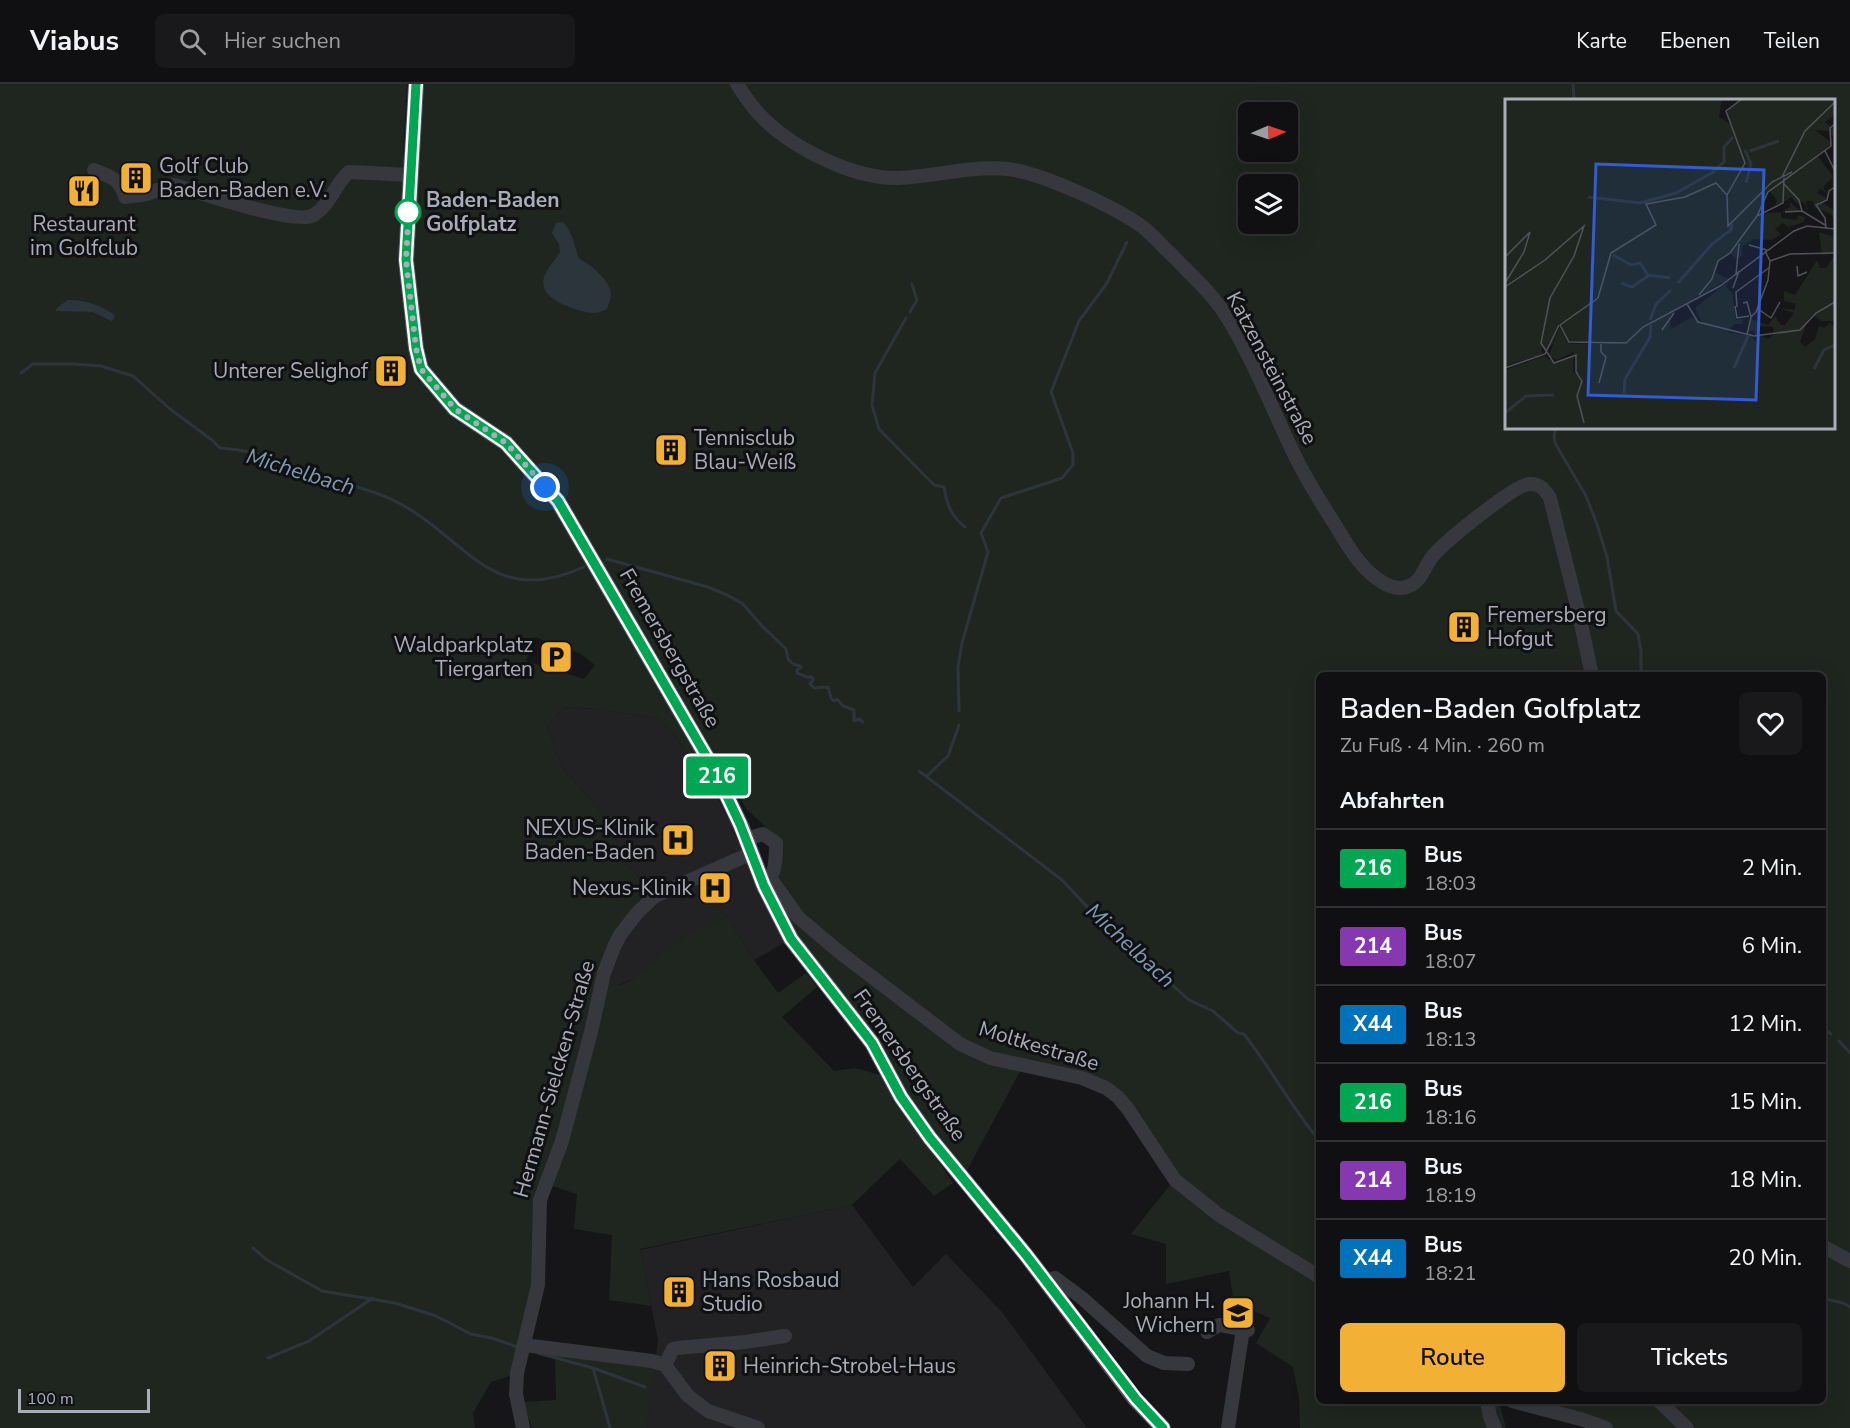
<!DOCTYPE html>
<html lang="de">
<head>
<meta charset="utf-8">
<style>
	body { margin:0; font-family:"Nunito Sans",sans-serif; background:#19191b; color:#f1f3f6; height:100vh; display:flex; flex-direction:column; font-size:22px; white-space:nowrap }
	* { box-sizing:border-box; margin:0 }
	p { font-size:20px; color:#9c9d9f }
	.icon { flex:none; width:33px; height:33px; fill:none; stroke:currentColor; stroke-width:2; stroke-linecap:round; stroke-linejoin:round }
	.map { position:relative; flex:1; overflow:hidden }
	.side { position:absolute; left:1316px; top:588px; width:510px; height:732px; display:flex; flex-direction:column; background:#101012; border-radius:9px; box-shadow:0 6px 24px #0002,0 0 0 2px #303032 }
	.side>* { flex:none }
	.badge { padding:0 12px; border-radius:4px; font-size:21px; line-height:39px }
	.needle { width:39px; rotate:88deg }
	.controls { position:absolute; left:1238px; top:18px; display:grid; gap:12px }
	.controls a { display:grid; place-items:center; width:60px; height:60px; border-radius:9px; background:#101012; box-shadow:0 6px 24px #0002,0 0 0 2px #303032; font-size:30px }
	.scale { position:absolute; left:18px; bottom:15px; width:132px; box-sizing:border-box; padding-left:6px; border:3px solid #a8adb8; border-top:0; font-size:16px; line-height:21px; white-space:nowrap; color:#a8adb8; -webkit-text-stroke:4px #111113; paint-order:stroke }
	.you { position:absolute; width:30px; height:30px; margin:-15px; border:4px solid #fff; border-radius:50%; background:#1a73e8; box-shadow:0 0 0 9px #1a73e833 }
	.map>.badge { position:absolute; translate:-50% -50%; box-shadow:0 0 0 3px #fff }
	h2 { padding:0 24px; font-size:22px; line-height:54px }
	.round { display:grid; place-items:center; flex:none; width:63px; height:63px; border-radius:9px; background:#19191b }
	.overview { display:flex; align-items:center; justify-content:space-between; height:102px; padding:0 24px }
	h1 { font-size:28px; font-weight:600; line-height:45px }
	.cta { display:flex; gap:12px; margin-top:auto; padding:12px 24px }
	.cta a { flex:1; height:69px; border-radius:9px; background:#f2b134; color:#111; font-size:24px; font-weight:600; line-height:69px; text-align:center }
	.cta a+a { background:#19191b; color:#f1f3f6 }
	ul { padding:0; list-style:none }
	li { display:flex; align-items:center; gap:18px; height:78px; padding:0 24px; border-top:2px solid #303032 }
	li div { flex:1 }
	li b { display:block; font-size:22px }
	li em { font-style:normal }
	li .badge { min-width:66px; font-weight:700; text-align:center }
	header { display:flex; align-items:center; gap:36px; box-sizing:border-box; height:84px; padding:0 30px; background:#101012; border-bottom:2px solid #303032 }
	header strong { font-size:28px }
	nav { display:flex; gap:33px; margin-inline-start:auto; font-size:21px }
	.search { width:420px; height:54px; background:#19191b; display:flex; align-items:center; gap:15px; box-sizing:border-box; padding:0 21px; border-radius:9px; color:#9c9d9f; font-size:22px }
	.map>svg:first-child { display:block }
</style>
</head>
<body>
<header>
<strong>Viabus</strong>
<div class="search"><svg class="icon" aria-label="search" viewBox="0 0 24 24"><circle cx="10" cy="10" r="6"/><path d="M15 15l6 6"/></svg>Hier suchen</div>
<nav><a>Karte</a><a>Ebenen</a><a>Teilen</a></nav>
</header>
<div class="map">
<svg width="1850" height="1344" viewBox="0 0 1850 1344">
	<rect width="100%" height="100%" fill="#161618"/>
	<!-- built -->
	<g fill="#222225">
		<path d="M564,623L596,625L658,634L673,649L685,666L699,678L791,855L754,876L727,832L680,856L641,891L612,904L601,903L610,874L655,812L628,781L604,731L563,685L547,643Z"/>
		<path d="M852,1121L913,1203L946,1170L1002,1228L1087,1344H647L658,1256L640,1166Z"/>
	</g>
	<!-- green -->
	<g fill="#1e261f" fill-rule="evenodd">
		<path d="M0,0H407L403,68L417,73L421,0H1850V1344H1606L1512,1317H1822V591H1318V1317H1499L1506,1344H1300L1299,1314L1293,1283L1256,1259L1270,1234L1234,1219L1229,1187L1166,1200V1160L1131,1150L1174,1096L1118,1012L1023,982L966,1088L903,1006L780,826L778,797L781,768L777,753L747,726L641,544L621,540L707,673L699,678L685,666L673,649L658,634L596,625L564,623L547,643L563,685L604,731L628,781L655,812L637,829L601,903C636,906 654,872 680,856C695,846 712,840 727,832L754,876L778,909L806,889L817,903L782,933L834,987L855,984L880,991L953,1099L934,1112L900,1075L852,1121L640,1165L651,1222L609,1216L612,1151L574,1145L577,1110L549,1101L543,1106L539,1184L517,1289L491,1298L473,1329L475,1344H0ZM1506,16H1834V344H1506ZM1248,28H1287V68H1248ZM1248,100H1287V140H1248ZM535,553L581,570L595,581L584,595L526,577Z"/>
		<path d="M555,1270L655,1282L647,1344H532L523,1318L556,1316Z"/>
	</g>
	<!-- water -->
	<g fill="#2c353c">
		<path d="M563,138C573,149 574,161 579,175C591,180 611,197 611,211C611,215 608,221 607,225C603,227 598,229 593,229C577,227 537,216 544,193C547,185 555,176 560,168L559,160L552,149L556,139Z"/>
		<path d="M68,216C85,215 102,222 115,231L114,235L111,237L93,228L55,227L58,223Z"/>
	</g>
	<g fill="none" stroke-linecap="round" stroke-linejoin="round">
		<!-- stream -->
		<g stroke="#2c353c" stroke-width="3">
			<path d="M1573,0L1574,16"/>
			<path d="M910,228L917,216L912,200"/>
			<path d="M906,234L875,289L872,321L879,345L934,401L944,403C947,421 951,432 965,443"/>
			<path d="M21,289L33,280H74L101,282L133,292L170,325L212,356L220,364C259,366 298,383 335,396C355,403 376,407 395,417C467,453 490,526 584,483"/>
			<path d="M1556,344L1554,352L1555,359L1586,412L1597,440L1607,473L1616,527L1638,550L1641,567V591"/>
			<path d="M607,475L708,503L729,512L743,520L762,542L786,565L788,575L793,580L800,582L801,583L797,586V589L807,593H812L813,596L810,600L814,604L828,603L831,614L834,617L837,615L843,622L854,626V637L859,635L863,638"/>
			<path d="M959,627L958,583L962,559L988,468L981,449L1001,414L1062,394L1073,381V369L1051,308L1079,237L1107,199L1127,158"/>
			<path d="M919,687L1062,796L1091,827L1115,844L1138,865L1156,886L1189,916L1213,927L1238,949L1244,950C1271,985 1291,1022 1318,1055"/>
			<path d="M927,692L948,672L959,641"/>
			<path d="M1822,943L1831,950"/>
			<path d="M1839,957L1850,969"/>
			<path d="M253,1164L267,1176L322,1207L395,1219L436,1232L471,1250L492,1254L520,1264"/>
			<path d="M1822,1214L1843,1219L1850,1223"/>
			<path d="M538,1269L593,1284L645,1303"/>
			<path d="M268,1274L309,1257L373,1214"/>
			<path d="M593,1284L610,1344"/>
		</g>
		<!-- minor -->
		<g stroke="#37383d" stroke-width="14">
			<path d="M737,0C744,11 751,22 760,31C790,63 853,95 898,94C934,93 971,81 1008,85C1042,89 1116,123 1144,144C1154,152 1163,163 1172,171C1191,191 1212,209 1227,233C1253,275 1273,327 1295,372C1306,395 1320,417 1334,439C1347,460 1360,485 1382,498C1390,503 1400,506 1409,502C1421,498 1425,482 1432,473C1444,458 1513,402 1529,400C1540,399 1545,406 1550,414L1578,526L1592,591"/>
			<path d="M94,86C110,93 120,94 125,113C133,112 142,112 150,109C159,106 164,102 174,101C198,108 297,142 314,131C331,120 334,101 349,88L411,91"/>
			<path d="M746,755L763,750L776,759C776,773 776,791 765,801"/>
			<path d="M771,795L798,833L838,867L960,960L990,974L1082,994L1106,1004L1118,1013L1128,1025L1175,1096L1219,1131L1318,1192"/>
			<path d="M1822,1162L1850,1177"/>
			<path d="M1046,1197L1055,1194L1082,1214L1147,1272L1164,1279L1188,1280"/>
			<path d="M1207,1248L1219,1241L1248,1246"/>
			<path d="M524,1261L652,1277L665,1281L688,1312L708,1327L758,1344"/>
			<path d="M665,1281L673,1265L677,1264L745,1258L785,1252"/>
			<path d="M1487,1317L1490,1333L1495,1344"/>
			<path d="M1512,1317L1584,1336L1606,1344"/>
			<path d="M1659,1317L1687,1344"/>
			<path d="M523,1344L516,1310L517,1289L538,1201L540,1116L562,1057L591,948L604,889L614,863L620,851L637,829L655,812L752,769"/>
			<path d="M1228,1344L1243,1245"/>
		</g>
		<!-- major -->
		<path stroke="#53555c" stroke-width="16" d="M416,0L406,176L416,264L421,285L455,325L506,359L558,417L715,687L742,744L764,802L791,855L872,959L901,1013L930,1054L1026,1171L1135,1315L1163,1344"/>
	</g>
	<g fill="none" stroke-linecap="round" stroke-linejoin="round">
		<defs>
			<path id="line" d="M416,0L406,176L416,264L421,285L455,325L506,359L558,417L715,687L740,740L764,802L791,855L872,959L901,1013L930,1054L1026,1171L1136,1315L1163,1344"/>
		</defs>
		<!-- line casing -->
		<use href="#line" stroke="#fff" stroke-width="14"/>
		<!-- line -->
		<use href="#line" stroke="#00a651" stroke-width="9"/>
		<!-- walk -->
		<path stroke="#a8adb8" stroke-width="6" stroke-dasharray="0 10.8" d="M408,128L409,122L406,176L416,264L421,285L455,325L506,359L545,403"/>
	</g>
	<!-- icons -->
	<defs>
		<symbol id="building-square" viewBox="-11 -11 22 22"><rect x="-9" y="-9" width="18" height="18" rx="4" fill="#f2b134" stroke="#111113"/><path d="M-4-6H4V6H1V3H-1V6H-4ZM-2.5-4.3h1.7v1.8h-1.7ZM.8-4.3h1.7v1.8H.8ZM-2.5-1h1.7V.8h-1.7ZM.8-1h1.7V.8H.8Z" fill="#111"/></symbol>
		<symbol id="restaurant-square" viewBox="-11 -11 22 22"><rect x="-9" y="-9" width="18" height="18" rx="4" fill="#f2b134" stroke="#111113"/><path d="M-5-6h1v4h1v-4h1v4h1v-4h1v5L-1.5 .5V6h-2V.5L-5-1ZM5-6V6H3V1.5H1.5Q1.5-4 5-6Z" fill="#111"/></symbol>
		<symbol id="parking-square" viewBox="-11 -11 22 22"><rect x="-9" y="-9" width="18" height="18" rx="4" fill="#f2b134" stroke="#111113"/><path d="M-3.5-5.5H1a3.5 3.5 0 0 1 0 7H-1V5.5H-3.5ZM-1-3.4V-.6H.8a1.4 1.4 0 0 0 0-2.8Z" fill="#111"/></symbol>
		<symbol id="hospital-square" viewBox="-11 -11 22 22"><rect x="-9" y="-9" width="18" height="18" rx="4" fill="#f2b134" stroke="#111113"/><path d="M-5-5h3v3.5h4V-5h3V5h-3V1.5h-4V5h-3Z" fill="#111"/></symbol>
		<symbol id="school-square" viewBox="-11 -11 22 22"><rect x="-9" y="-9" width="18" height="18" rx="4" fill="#f2b134" stroke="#111113"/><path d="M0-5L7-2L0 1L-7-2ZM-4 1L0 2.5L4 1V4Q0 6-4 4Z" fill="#111"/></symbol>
	</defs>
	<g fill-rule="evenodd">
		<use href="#building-square" x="117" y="75" width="38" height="38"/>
		<use href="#restaurant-square" x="65" y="88" width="38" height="38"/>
		<use href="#building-square" x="372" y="268" width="38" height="38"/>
		<use href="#building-square" x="652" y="347" width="38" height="38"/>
		<use href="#building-square" x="1445" y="524" width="38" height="38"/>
		<use href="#parking-square" x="537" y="554" width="38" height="38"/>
		<use href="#hospital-square" x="659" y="737" width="38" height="38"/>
		<use href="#hospital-square" x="696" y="785" width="38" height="38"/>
		<use href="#building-square" x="660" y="1189" width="38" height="38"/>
		<use href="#school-square" x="1219" y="1210" width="38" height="38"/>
		<use href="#building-square" x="701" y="1263" width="38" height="38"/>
	</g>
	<!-- markers -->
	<circle fill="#fff" stroke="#00a651" stroke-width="3" cx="408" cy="128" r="12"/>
	<g text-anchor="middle" stroke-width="6" stroke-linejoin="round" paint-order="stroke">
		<!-- poi labels -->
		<g font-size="21" fill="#a8adb8" stroke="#111113" text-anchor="start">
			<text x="159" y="89">Golf Club<tspan x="159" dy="24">Baden-Baden e.V.</tspan></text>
			<text x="84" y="147" text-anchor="middle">Restaurant<tspan x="84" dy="24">im Golfclub</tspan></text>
			<text x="368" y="294" text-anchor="end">Unterer Selighof</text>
			<text x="694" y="361">Tennisclub<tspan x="694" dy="24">Blau-Weiß</tspan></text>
			<text x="1487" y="538">Fremersberg<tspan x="1487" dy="24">Hofgut</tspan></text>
			<text x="533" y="568" text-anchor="end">Waldparkplatz<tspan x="533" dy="24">Tiergarten</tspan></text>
			<text x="655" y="751" text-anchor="end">NEXUS-Klinik<tspan x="655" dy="24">Baden-Baden</tspan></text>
			<text x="692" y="811" text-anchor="end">Nexus-Klinik</text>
			<text x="702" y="1203">Hans Rosbaud<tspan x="702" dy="24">Studio</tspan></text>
			<text x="1215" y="1224" text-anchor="end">Johann H.<tspan x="1215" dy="24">Wichern</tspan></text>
			<text x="743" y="1289">Heinrich-Strobel-Haus</text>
		</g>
		<!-- stop labels -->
		<g font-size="21" font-weight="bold" fill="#a8adb8" stroke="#111113" text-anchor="start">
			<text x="426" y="123">Baden-Baden<tspan x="426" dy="24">Golfplatz</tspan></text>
		</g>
		<!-- street labels -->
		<g font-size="21" fill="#a8adb8" stroke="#111113">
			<text transform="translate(1272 284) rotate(62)" y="7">Katzensteinstraße</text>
			<text transform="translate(670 564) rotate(60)" y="7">Fremersbergstraße</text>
			<text transform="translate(1039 962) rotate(17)" y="7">Moltkestraße</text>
			<text transform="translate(910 981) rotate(55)" y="7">Fremersbergstraße</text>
			<text transform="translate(554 995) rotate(-74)" y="7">Hermann-Sielcken-Straße</text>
		</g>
		<!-- water labels -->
		<g font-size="22" font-style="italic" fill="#7f9bb3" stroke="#111113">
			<text transform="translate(301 387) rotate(17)" y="8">Michelbach</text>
			<text transform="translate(1131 861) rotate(43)" y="8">Michelbach</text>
		</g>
	</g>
	<!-- overview -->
	<g transform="translate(1505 15)">
		<rect width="330" height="330" fill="#161618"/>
		<path d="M0,0H217L214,18L225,25L232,48L222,13L230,4L238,0H330V16L320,23L330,31V39L323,32L310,31L327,44L313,57L328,78L318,88L322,94L315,90L312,94L322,99L310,107L318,104L330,112V122L326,115L309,108L308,102H301L303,113L299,103L291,104L286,98L269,110L272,101L264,92L254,115L276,113L285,108V103L295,112L276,113V119L292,121L293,116L300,118L299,123L283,128L278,124L270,130L276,135L267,141L249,140L236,148L238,156L231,160L225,154L214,161L210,173L223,180L153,220L170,211L165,217L166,230L187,218L198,225L190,209L224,182L221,188L227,194L231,221L238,220L237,225H229L223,233L246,237L251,243L254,236L263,240L269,235L268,228L254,227V235L250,236L249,232H244L246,220L263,226L270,217L276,226H280L289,214L274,209L289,211L291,205L279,202V192L290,196L312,161L315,169H321L330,155V222H316L309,217L310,214L303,221L295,243L300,248L310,240L314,227L319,229L325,224L330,228V330H0V271L39,257L50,264L69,255L68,273L78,280L71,273L69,253L52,261L44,257L54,228L65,245L94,244L64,243L54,225L48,244L42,251L36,249L38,255L0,267ZM314,133L330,138V154L317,156Z" fill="#1e261f"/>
		<path fill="none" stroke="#2c353c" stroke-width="3" d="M240,51L246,65L241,84M245,52L274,42M210,71L219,63V48L228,38M83,98L135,104L171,94L210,72M108,156L126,166L135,164L143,176L165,179M116,184L127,188L143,177M173,184L207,145L226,131L227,125M145,221L151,205L166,191M229,269L243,237M309,270L319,251L330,246M119,294L120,280L145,238L146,226M0,314L21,297L49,296"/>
		<path fill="none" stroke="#505258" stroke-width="1.5" d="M320,52L330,72M277,78L300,32L330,3M279,85L294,101L297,112L280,113M222,96L240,64L221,12L237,0M297,112L320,126M252,117L278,104L279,79M321,129L320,119L311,106L322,101L324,92L330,88M244,146L262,151M0,158L25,133L19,153L0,184M265,162L285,155L330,154M292,167L293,177L302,173M231,175L234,145M0,188L40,161L79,127L69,157L45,199L36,244L49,264L71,256V273L77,282L72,297L79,324M228,189L234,172M194,196L207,180L213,162L225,154L252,117L263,93L326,47L325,29L330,25M238,204L242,203L246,218M182,205L193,223L249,237L295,231L311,214L330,203M230,207L232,219L244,217M232,208L231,193L265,168M253,210L266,219L275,203M55,226L93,199L106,154L151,126L141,105L180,98L211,84L222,96L223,127L267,83L287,73M55,226L64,243L121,244L138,228L215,187L289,132L302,127L330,130M157,231L169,214M242,236L246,218L251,213L263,181L265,162L260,152M0,269L40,255L54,226M94,284L101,258L96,253V245"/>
		<path fill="#325cd3" fill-opacity="0.15" stroke="#325cd3" stroke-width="3" d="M91,65L259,71L251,301L83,296Z"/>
		<rect width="330" height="330" fill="none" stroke="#a8adb8" stroke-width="3"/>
	</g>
</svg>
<div class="controls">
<a><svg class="needle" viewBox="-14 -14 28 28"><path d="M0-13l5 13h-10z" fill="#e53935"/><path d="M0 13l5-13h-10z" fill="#9c9d9f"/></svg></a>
<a><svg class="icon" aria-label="layers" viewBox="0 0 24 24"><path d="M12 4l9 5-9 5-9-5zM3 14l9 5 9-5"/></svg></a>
</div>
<div class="scale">100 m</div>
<div class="you" style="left:545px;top:403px"></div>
<b class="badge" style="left:717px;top:692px;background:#00a651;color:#fff">216</b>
<section class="side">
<div class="overview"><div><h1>Baden-Baden Golfplatz</h1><p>Zu Fuß · 4 Min. · 260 m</p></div><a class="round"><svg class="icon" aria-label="heart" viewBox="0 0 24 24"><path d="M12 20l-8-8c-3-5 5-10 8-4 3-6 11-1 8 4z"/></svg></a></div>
<h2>Abfahrten</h2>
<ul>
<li><span class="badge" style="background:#00a651;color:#fff">216</span><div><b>Bus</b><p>18:03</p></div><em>2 Min.</em></li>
<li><span class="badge" style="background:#8638b0;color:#fff">214</span><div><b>Bus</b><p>18:07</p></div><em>6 Min.</em></li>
<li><span class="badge" style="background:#0072bc;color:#fff">X44</span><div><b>Bus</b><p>18:13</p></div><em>12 Min.</em></li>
<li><span class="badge" style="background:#00a651;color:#fff">216</span><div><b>Bus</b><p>18:16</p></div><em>15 Min.</em></li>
<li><span class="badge" style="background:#8638b0;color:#fff">214</span><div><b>Bus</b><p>18:19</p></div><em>18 Min.</em></li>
<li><span class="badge" style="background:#0072bc;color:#fff">X44</span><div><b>Bus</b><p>18:21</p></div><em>20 Min.</em></li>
</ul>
<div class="cta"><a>Route</a><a>Tickets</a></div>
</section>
</div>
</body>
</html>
